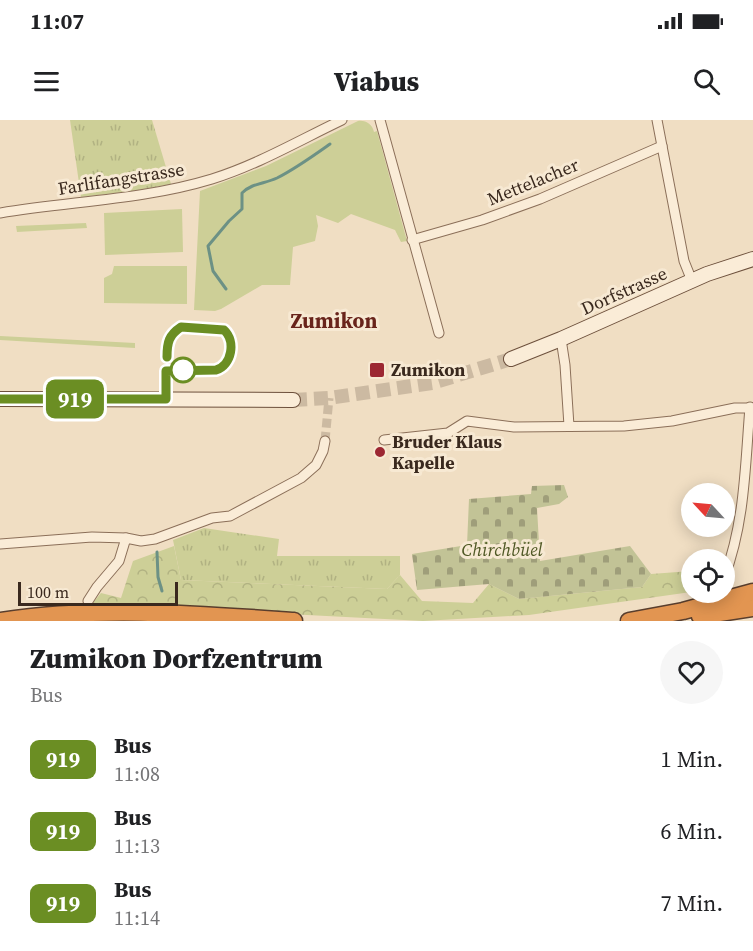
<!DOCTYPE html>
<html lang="de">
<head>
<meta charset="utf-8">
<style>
	body { margin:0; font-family:"Source Serif 4",serif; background:#f6f6f6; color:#202124; height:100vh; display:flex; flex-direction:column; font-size:22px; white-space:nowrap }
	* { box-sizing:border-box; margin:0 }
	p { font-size:20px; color:#757577 }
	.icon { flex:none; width:33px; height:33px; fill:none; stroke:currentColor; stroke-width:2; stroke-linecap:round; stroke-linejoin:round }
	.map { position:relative; height:501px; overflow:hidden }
	.panel { display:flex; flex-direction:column; background:#fff; flex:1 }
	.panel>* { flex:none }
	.badge { padding:0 12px; border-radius:9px; font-size:21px; line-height:39px }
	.needle { width:39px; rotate:296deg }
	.tools { position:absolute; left:681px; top:363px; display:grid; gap:12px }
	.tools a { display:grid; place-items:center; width:54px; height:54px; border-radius:50%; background:#fff; box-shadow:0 3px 15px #0003; font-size:30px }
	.scale { position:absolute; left:18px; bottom:15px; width:160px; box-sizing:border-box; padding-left:6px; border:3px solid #3a291e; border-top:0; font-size:16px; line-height:21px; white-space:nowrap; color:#3a291e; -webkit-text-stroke:4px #f7e9d3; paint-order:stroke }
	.map>.badge { position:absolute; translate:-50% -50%; box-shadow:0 0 0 3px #fff }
	.round { display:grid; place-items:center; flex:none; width:63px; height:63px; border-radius:32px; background:#f6f6f6 }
	.overview { display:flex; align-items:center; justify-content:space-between; height:102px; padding:0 30px }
	h1 { font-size:28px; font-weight:800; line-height:45px }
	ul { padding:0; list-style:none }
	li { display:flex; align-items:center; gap:18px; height:72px; padding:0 30px }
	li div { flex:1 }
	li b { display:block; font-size:22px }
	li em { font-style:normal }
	li .badge { min-width:66px; font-weight:700; text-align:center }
	.status { display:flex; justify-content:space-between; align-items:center; height:42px; padding:0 30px; background:#fff; direction:ltr }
	.status svg { height:16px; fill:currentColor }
	header { display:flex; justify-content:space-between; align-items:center; height:78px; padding:0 30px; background:#fff; font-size:27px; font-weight:800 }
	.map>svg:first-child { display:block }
</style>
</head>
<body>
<div class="status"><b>11:07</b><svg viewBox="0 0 49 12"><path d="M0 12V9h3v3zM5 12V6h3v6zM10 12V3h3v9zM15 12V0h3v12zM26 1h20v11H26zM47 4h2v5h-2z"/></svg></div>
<header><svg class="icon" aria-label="menu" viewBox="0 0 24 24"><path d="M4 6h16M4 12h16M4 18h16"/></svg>Viabus<svg class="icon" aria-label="search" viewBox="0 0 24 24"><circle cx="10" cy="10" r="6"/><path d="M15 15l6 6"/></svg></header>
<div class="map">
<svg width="753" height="501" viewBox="0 0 753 501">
	<defs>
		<pattern id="grass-tufts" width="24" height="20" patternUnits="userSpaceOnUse" patternTransform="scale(1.5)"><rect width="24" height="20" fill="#cdcf97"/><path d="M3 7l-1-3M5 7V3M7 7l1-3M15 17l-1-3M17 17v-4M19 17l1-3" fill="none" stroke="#b1b282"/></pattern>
		<pattern id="forest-crowns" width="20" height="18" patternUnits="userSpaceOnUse" patternTransform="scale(1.5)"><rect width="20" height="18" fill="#cdcf97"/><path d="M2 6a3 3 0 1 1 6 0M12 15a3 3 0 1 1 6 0" fill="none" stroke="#b1b282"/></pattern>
		<pattern id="cemetery-stones" width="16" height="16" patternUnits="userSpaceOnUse" patternTransform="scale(1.5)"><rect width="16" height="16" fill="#c2c396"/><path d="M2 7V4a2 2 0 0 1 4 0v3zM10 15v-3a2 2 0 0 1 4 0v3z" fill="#9f9e7a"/></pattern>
	</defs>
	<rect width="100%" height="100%" fill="#f0dec3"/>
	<!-- grass -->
	<g fill="url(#grass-tufts)">
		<path d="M70,0H152L171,64L133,71L81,77Z"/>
		<path d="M204,408L279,419L277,436H400V455L387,469L181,460L173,420Z"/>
	</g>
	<!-- forest -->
	<path fill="url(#forest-crowns)" d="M174,426L181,460L387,469L400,455L422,481L473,483L489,464L519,479L642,467L651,454L691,451V472L529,495L423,501L92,484L101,473L121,478L133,441Z"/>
	<!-- cemetery -->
	<path fill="url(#cemetery-stones)" d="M564,365L568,377L559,384L537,388L540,441L630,426L651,454L642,467L519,479L489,464L417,470L412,434L467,425L469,379L531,374L532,366Z"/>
	<!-- green -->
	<g fill="#cdcf97">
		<path d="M358,1C366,0 372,4 374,12L377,11L407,121L401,122L395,110L351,94L338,103L316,95L318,106L315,121L293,127L290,165H262L221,189L215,191L194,190L200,71L266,46Z"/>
		<path d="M182,89L183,132L105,135L104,93Z"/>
		<path d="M86,103L87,108L17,112L16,106Z"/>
		<path d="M114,146H187V184L104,183V158L112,154Z"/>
		<path d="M0,216L135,223V228L0,220Z"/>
	</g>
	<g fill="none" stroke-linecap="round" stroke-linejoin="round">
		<!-- stream -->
		<g stroke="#6c9185" stroke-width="3">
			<path d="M226,169L213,151L208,126L229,101L242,89V73C252,63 264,64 277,58C295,49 313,36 330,24"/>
			<path d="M157,432L158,457L162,471"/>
		</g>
		<!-- street-tunnel -->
		<path stroke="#ccbaa2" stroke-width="9" stroke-dasharray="9 4.5" stroke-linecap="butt" d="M325,321L329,278"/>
		<!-- secondary-tunnel -->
		<path stroke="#ccbaa2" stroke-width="14" stroke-dasharray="14 7" stroke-linecap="butt" d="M293,280L329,278L432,263L511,239"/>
		<defs>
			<g id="street">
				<path d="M380,0L439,213"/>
				<path d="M657,0L684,141L692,161"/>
				<path d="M0,93C71,81 143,80 212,59C257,45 300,20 342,0"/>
				<path d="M412,120L482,100L540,79L662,26"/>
				<path d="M561,219L565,245L569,306"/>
				<path d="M384,320L448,313L467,301L514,307L624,306L672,301L735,288H753"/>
				<path d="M0,424L92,417L126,418"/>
				<path d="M724,458C745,402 745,347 750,287"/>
				<path d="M88,481L97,467L119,441L126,418L141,421L155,419L212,398L230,396L301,358L316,345L323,331L325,321"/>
			</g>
			<g id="secondary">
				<path d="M511,239L561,219L707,154L753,139"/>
				<path d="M0,279L293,280"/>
			</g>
			<g id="highway">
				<path d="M700,496L753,488"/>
				<path d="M0,501C98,486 196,494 294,501"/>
				<path d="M629,501L683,491L753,472"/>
			</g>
		</defs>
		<!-- street casing -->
		<use href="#street" stroke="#8b6f59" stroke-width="11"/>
		<!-- secondary casing -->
		<use href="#secondary" stroke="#6d503c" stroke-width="16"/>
		<!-- highway casing -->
		<use href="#highway" stroke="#593e2d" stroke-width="19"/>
		<!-- street -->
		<use href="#street" stroke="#faecd7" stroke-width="9"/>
		<!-- secondary -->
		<use href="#secondary" stroke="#faecd7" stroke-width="14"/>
		<!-- highway -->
		<use href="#highway" stroke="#e29551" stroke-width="16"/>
	</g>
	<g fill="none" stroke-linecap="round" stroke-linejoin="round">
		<defs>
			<path id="line" d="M0,279H166V251L216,250C232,245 236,221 224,210L181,207C169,215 167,222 167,237"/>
		</defs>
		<!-- line casing -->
		<use href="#line" stroke="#fff" stroke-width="14"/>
		<!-- line -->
		<use href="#line" stroke="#6b8e23" stroke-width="9"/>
	</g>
	<!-- markers -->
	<circle fill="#fff" stroke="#6b8e23" stroke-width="3" cx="183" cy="250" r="12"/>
	<g fill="#9c2732" stroke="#f7e9d3" stroke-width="2">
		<rect x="369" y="242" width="16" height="16" rx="3"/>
		<circle cx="380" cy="332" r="6"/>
	</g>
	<g text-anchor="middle" stroke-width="6" stroke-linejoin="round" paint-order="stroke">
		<!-- street labels -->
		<g font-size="18" fill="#3a291e" stroke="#f7e9d3">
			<text transform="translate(121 59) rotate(-9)" y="6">Farlifangstrasse</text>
			<text transform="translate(533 62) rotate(-22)" y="6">Mettelacher</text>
			<text transform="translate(624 171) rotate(-24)" y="6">Dorfstrasse</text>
		</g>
		<!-- poi labels -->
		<g font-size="18" font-weight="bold" fill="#3a291e" stroke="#f7e9d3" text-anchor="start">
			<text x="391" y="256">Zumikon</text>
			<text x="392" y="328">Bruder Klaus<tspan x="392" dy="21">Kapelle</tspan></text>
		</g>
		<!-- park labels -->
		<g font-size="18" font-style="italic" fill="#4f5824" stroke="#f7e9d3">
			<text x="502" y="436">Chirchbüel</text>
		</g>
		<!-- quarter labels -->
		<g font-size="21" font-weight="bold" fill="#69241b" stroke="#f7e9d3">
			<text x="334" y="208">Zumikon</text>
		</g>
	</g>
</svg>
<div class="tools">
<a><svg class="needle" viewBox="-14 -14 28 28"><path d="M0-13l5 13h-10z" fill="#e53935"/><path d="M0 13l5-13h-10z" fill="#757577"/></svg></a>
<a><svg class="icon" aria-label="locate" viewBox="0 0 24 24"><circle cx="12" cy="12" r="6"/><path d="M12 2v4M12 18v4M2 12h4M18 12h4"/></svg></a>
</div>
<div class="scale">100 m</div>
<b class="badge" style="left:75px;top:279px;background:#6b8e23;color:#fff">919</b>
</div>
<section class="panel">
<div class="overview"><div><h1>Zumikon Dorfzentrum</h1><p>Bus</p></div><a class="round"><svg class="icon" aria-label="heart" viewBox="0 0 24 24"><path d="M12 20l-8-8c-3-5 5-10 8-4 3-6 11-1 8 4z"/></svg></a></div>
<ul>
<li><span class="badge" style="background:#6b8e23;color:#fff">919</span><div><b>Bus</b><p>11:08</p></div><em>1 Min.</em></li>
<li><span class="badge" style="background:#6b8e23;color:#fff">919</span><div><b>Bus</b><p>11:13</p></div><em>6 Min.</em></li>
<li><span class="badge" style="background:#6b8e23;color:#fff">919</span><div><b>Bus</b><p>11:14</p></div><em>7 Min.</em></li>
</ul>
</section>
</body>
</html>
